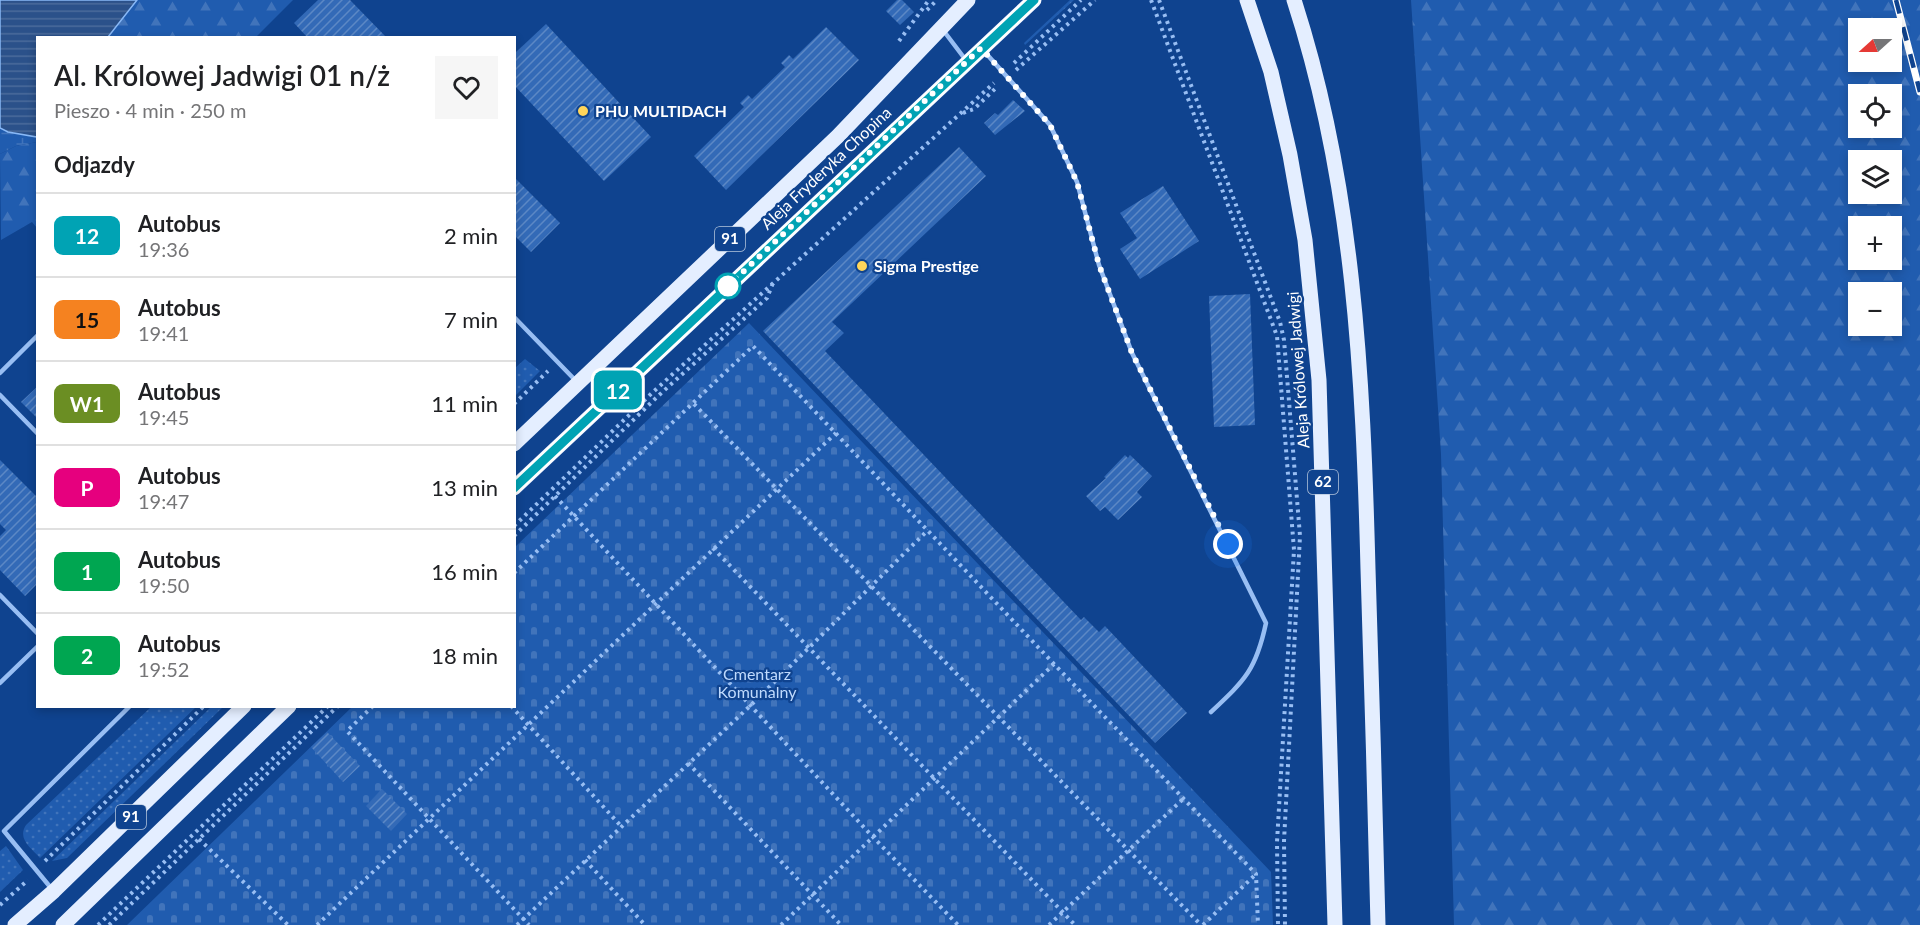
<!DOCTYPE html>
<html lang="pl">
<head>
<meta charset="utf-8">
<style>
	body { margin:0; font-family:Lato,sans-serif; background:#f6f6f6; color:#202124; height:100vh; display:flex; flex-direction:column; font-size:22px; white-space:nowrap }
	* { box-sizing:border-box; margin:0 }
	p { font-size:20px; color:#757577 }
	.icon { flex:none; width:33px; height:33px; fill:none; stroke:currentColor; stroke-width:2; stroke-linecap:round; stroke-linejoin:round }
	.map { position:relative; flex:1; overflow:hidden }
	.sheet { position:absolute; left:36px; top:36px; width:480px; height:672px; display:flex; flex-direction:column; background:#fff; border-radius:0px; box-shadow:0 3px 9px #0003 }
	.sheet>* { flex:none }
	.badge { padding:0 12px; border-radius:9px; font-size:21px; line-height:39px }
	.needle { width:39px; rotate:249deg }
	.buttons { position:absolute; left:1848px; top:18px; display:grid; gap:12px }
	.buttons a { display:grid; place-items:center; width:54px; height:54px; border-radius:0px; background:#fff; box-shadow:0 3px 9px #0003; font-size:30px }
	.you { position:absolute; width:30px; height:30px; margin:-15px; border:4px solid #fff; border-radius:50%; background:#1a73e8; box-shadow:0 0 0 9px #1a73e833 }
	.map>.badge { position:absolute; translate:-50% -50%; box-shadow:0 0 0 3px #fff }
	h2 { padding:0 18px; font-size:22px; line-height:54px }
	.round { display:grid; place-items:center; flex:none; width:63px; height:63px; border-radius:0px; background:#f6f6f6 }
	.overview { display:flex; align-items:center; justify-content:space-between; height:102px; padding:0 18px }
	h1 { font-size:28px; font-weight:600; line-height:45px }
	ul { padding:0; list-style:none }
	li { display:flex; align-items:center; gap:18px; height:84px; padding:0 18px; border-top:2px solid #e0e0e0 }
	li div { flex:1 }
	li b { display:block; font-size:22px }
	li em { font-style:normal }
	li .badge { min-width:66px; font-weight:700; text-align:center }
	.map>svg:first-child { display:block }
</style>
</head>
<body>
<div class="map">
<svg width="1920" height="925" viewBox="0 0 1920 925">
	<defs>
		<pattern id="grass-dots" width="8" height="8" patternUnits="userSpaceOnUse" patternTransform="scale(1.5)"><rect width="8" height="8" fill="#205caf"/><path d="M2 2h.1M6 6h.1" fill="none" stroke="#4174bb" stroke-width="1.8" stroke-linecap="round"/></pattern>
		<pattern id="forest-firs" width="22" height="20" patternUnits="userSpaceOnUse" patternTransform="scale(1.5)"><rect width="22" height="20" fill="#205caf"/><path d="M5 1l3.5 6h-7zM16 11l3.5 6h-7z" fill="#4174bb"/></pattern>
		<pattern id="wetland-marsh" width="20" height="14" patternUnits="userSpaceOnUse" patternTransform="scale(1.5)"><rect width="20" height="14" fill="#205caf"/><path d="M1 5h8M5 5V1M11 12h8M15 12V8" fill="none" stroke="#4174bb"/></pattern>
		<pattern id="cemetery-stones" width="16" height="16" patternUnits="userSpaceOnUse" patternTransform="scale(1.5)"><rect width="16" height="16" fill="#205caf"/><path d="M2 7V4a2 2 0 0 1 4 0v3zM10 15v-3a2 2 0 0 1 4 0v3z" fill="#4174bb"/></pattern>
		<pattern id="water-rules" width="6" height="5" patternUnits="userSpaceOnUse" patternTransform="scale(1.5)"><rect width="6" height="5" fill="#2b518a"/><path d="M0 2.5h6" fill="none" stroke="#4b6b9c"/></pattern>
		<pattern id="building-hatch" width="6" height="6" patternUnits="userSpaceOnUse" patternTransform="scale(1.5)"><rect width="6" height="6" fill="#336ab7"/><path d="M-1 1l2-2M0 6l6-6M5 7l2-2" fill="none" stroke="#5c88c5"/></pattern>
	</defs>
	<rect width="100%" height="100%" fill="#0f438f"/>
	<!-- grass -->
	<g fill="url(#grass-dots)">
		<path d="M1070,0H1074L1025,45L1024,43Z"/>
		<path d="M525,359L540,371L515,396V368Z"/>
		<path d="M151,707H196L40,858C31,848 17,839 26,825Z"/>
		<path d="M211,707H223L67,858L52,861Z"/>
		<path d="M6,846L23,870L0,892V851Z"/>
	</g>
	<!-- forest -->
	<g fill="url(#forest-firs)" fill-rule="evenodd">
		<path d="M137,0H293L256,37L108,38Z"/>
		<path d="M1411,0H1920V925H1454L1441,454ZM1858,28H1892V62H1858ZM1858,94H1892V128H1858ZM1858,160H1892V194H1858ZM1858,226H1892V260H1858ZM1858,292H1892V326H1858Z"/>
		<path d="M37,142V228L32,222L1,240L0,154L16,146Z"/>
	</g>
	<!-- wetland -->
	<path fill="url(#wetland-marsh)" d="M0,128L8,132L37,137V142L16,146L0,154Z"/>
	<!-- cemetery -->
	<path fill="url(#cemetery-stones)" d="M749,323L1271,872L1273,925H127L352,707L514,706L515,547Z"/>
	<!-- water -->
	<path fill="url(#water-rules)" stroke="#89b9f7" stroke-width="1.5" d="M0,0H137L108,37L38,38L37,137L8,132L0,128Z"/>
	<!-- building -->
	<g fill="url(#building-hatch)">
		<path d="M318,0H350L387,38H308L294,23Z"/>
		<path d="M897,0H902L914,12L900,25L886,11Z"/>
		<path d="M546,24L651,137L604,181L514,85V54Z"/>
		<path d="M826,27L859,60L726,190L694,156L744,107L740,103L748,95L752,99L785,67L781,63L789,55L793,59Z"/>
		<path d="M1013,100L1025,111L995,135L984,123L995,113L998,115Z"/>
		<path d="M959,147L986,176L832,322L844,333L825,351L1081,620L1084,617L1099,632L1105,626L1187,713L1155,743L763,331Z"/>
		<path d="M514,177L560,223L531,252L514,235Z"/>
		<path d="M1163,186L1199,241L1140,279L1120,249L1137,238L1120,213Z"/>
		<path d="M1250,294L1255,425L1214,427L1209,296Z"/>
		<path d="M38,386V419L21,402Z"/>
		<path d="M1125,455L1128,458L1130,455L1152,476L1137,492L1142,497L1118,520L1105,507L1100,511L1086,496L1106,478L1104,477Z"/>
		<path d="M0,460L38,498V583L25,596L0,570V536L6,530L0,524Z"/>
		<path d="M327,732L360,766L343,782L311,747Z"/>
		<path d="M382,789L407,814L391,831L366,806Z"/>
	</g>
	<g fill="none" stroke-linecap="round" stroke-linejoin="round">
		<!-- path -->
		<g stroke="#98bef3" stroke-width="4" stroke-dasharray="3 4.5" stroke-linecap="butt">
			<path d="M1151,0L1277,336L1294,550L1277,842L1278,925"/>
			<path d="M1159,0L1280,322L1284,340L1300,536L1284,841L1285,925"/>
			<path d="M927,10L937,0"/>
			<path d="M899,41L929,0"/>
			<path d="M1014,63L1081,0"/>
			<path d="M1016,70L1095,0"/>
			<path d="M963,113L974,109L997,87"/>
			<path d="M514,404L548,371"/>
			<path d="M694,404L1201,925"/>
			<path d="M555,496L873,837L958,925"/>
			<path d="M514,526L653,392L994,83"/>
			<path d="M514,536L658,396L767,298L773,283"/>
			<path d="M713,548L1075,925"/>
			<path d="M514,573L753,346L1054,664L1256,874L1258,925"/>
			<path d="M373,706L347,731L529,925"/>
			<path d="M511,706L621,826"/>
			<path d="M688,763L841,925"/>
			<path d="M199,839L288,925"/>
			<path d="M585,860L645,925"/>
			<path d="M45,861L204,706"/>
			<path d="M0,905L28,880"/>
			<path d="M98,925L328,706"/>
			<path d="M109,925L338,706"/>
			<path d="M317,925L836,433"/>
			<path d="M517,925L750,706L928,530"/>
			<path d="M781,925L1054,664"/>
			<path d="M1049,925L1183,799"/>
			<path d="M1203,925L1256,874"/>
		</g>
		<!-- lane -->
		<g stroke="#98bef3" stroke-width="4.5">
			<path d="M943,30L965,59"/>
			<path d="M983,50L1050,125L1077,182L1099,265L1132,353L1266,623C1256,670 1245,680 1211,712"/>
			<path d="M514,317L577,382"/>
			<path d="M0,373L38,335"/>
			<path d="M0,395L38,434"/>
			<path d="M0,595L38,634"/>
			<path d="M0,683L38,646"/>
			<path d="M51,888L4,831L130,706"/>
		</g>
		<!-- primary -->
		<g stroke="#e4eeff" stroke-width="15">
			<path d="M1247,0L1271,72L1290,155L1305,240L1319,380L1335,925"/>
			<path d="M1294,0C1354,185 1363,376 1368,569C1372,688 1375,806 1378,925"/>
			<path d="M514,444L838,136L968,0"/>
			<path d="M514,488L1034,0"/>
			<path d="M15,925L54,891L244,706"/>
			<path d="M63,925L289,706"/>
		</g>
		<defs>
			<path id="rail" d="M1896,0L1920,92"/>
		</defs>
		<!-- rail casing -->
		<use href="#rail" stroke="#fff" stroke-width="7"/>
		<!-- rail -->
		<use href="#rail" stroke="#0f438f" stroke-width="4.5" stroke-dasharray="14" stroke-linecap="butt"/>
	</g>
	<g fill="none" stroke-linecap="round" stroke-linejoin="round">
		<defs>
			<path id="line" d="M514,488L1034,0"/>
		</defs>
		<!-- line casing -->
		<use href="#line" stroke="#fff" stroke-width="14"/>
		<!-- line -->
		<use href="#line" stroke="#00a3b4" stroke-width="9"/>
		<!-- walk -->
		<path stroke="#fff" stroke-width="6" stroke-dasharray="0 10.8" d="M728,286L981,48L1050,125L1077,182L1099,265L1132,353L1228,544"/>
	</g>
	<!-- markers -->
	<g fill="#ffd55a" stroke="#0f438f" stroke-width="2">
		<circle cx="583" cy="111" r="6"/>
		<circle cx="862" cy="266" r="6"/>
	</g>
	<circle fill="#fff" stroke="#00a3b4" stroke-width="3" cx="728" cy="286" r="12"/>
	<g text-anchor="middle" stroke-width="4.5" stroke-linejoin="round" paint-order="stroke">
		<!-- shield labels -->
		<g fill="#0f438f" stroke="#b7c7dd" stroke-width="1.5">
			<rect x="715" y="227" width="30" height="24" rx="4.5"/>
			<rect x="1308" y="470" width="30" height="24" rx="4.5"/>
			<rect x="116" y="805" width="30" height="24" rx="4.5"/>
		</g>
		<g font-size="15" font-weight="bold" fill="#fff">
			<text x="730" y="244">91</text>
			<text x="1323" y="487">62</text>
			<text x="131" y="822">91</text>
		</g>
		<!-- poi labels -->
		<g font-size="16" font-weight="bold" fill="#fff" stroke="#0f438f" text-anchor="start">
			<text x="595" y="117">PHU MULTIDACH</text>
			<text x="874" y="272">Sigma Prestige</text>
		</g>
		<!-- street labels -->
		<g font-size="16" fill="#fff" stroke="#0f438f">
			<text transform="translate(826 168) rotate(-43)" y="6">Aleja Fryderyka Chopina</text>
			<text transform="translate(1298 370) rotate(-94)" y="6">Aleja Królowej Jadwigi</text>
		</g>
		<!-- park labels -->
		<g font-size="16" fill="#bfdafe" stroke="#0f438f">
			<text x="757" y="680">Cmentarz<tspan x="757" dy="18">Komunalny</tspan></text>
		</g>
	</g>
</svg>
<div class="buttons">
<a><svg class="needle" viewBox="-14 -14 28 28"><path d="M0-13l5 13h-10z" fill="#e53935"/><path d="M0 13l5-13h-10z" fill="#757577"/></svg></a>
<a><svg class="icon" aria-label="locate" viewBox="0 0 24 24"><circle cx="12" cy="12" r="6"/><path d="M12 2v4M12 18v4M2 12h4M18 12h4"/></svg></a>
<a><svg class="icon" aria-label="layers" viewBox="0 0 24 24"><path d="M12 4l9 5-9 5-9-5zM3 14l9 5 9-5"/></svg></a>
<a>+</a>
<a>−</a>
</div>
<div class="you" style="left:1228px;top:544px"></div>
<b class="badge" style="left:618px;top:390px;background:#00a3b4;color:#fff">12</b>
<section class="sheet">
<div class="overview"><div><h1>Al. Królowej Jadwigi 01 n/ż</h1><p>Pieszo · 4 min · 250 m</p></div><a class="round"><svg class="icon" aria-label="heart" viewBox="0 0 24 24"><path d="M12 20l-8-8c-3-5 5-10 8-4 3-6 11-1 8 4z"/></svg></a></div>
<h2>Odjazdy</h2>
<ul>
<li><span class="badge" style="background:#00a3b4;color:#fff">12</span><div><b>Autobus</b><p>19:36</p></div><em>2 min</em></li>
<li><span class="badge" style="background:#f58220;color:#111">15</span><div><b>Autobus</b><p>19:41</p></div><em>7 min</em></li>
<li><span class="badge" style="background:#6b8e23;color:#fff">W1</span><div><b>Autobus</b><p>19:45</p></div><em>11 min</em></li>
<li><span class="badge" style="background:#e6007e;color:#fff">P</span><div><b>Autobus</b><p>19:47</p></div><em>13 min</em></li>
<li><span class="badge" style="background:#00a651;color:#fff">1</span><div><b>Autobus</b><p>19:50</p></div><em>16 min</em></li>
<li><span class="badge" style="background:#00a651;color:#fff">2</span><div><b>Autobus</b><p>19:52</p></div><em>18 min</em></li>
</ul>
</section>
</div>
</body>
</html>
